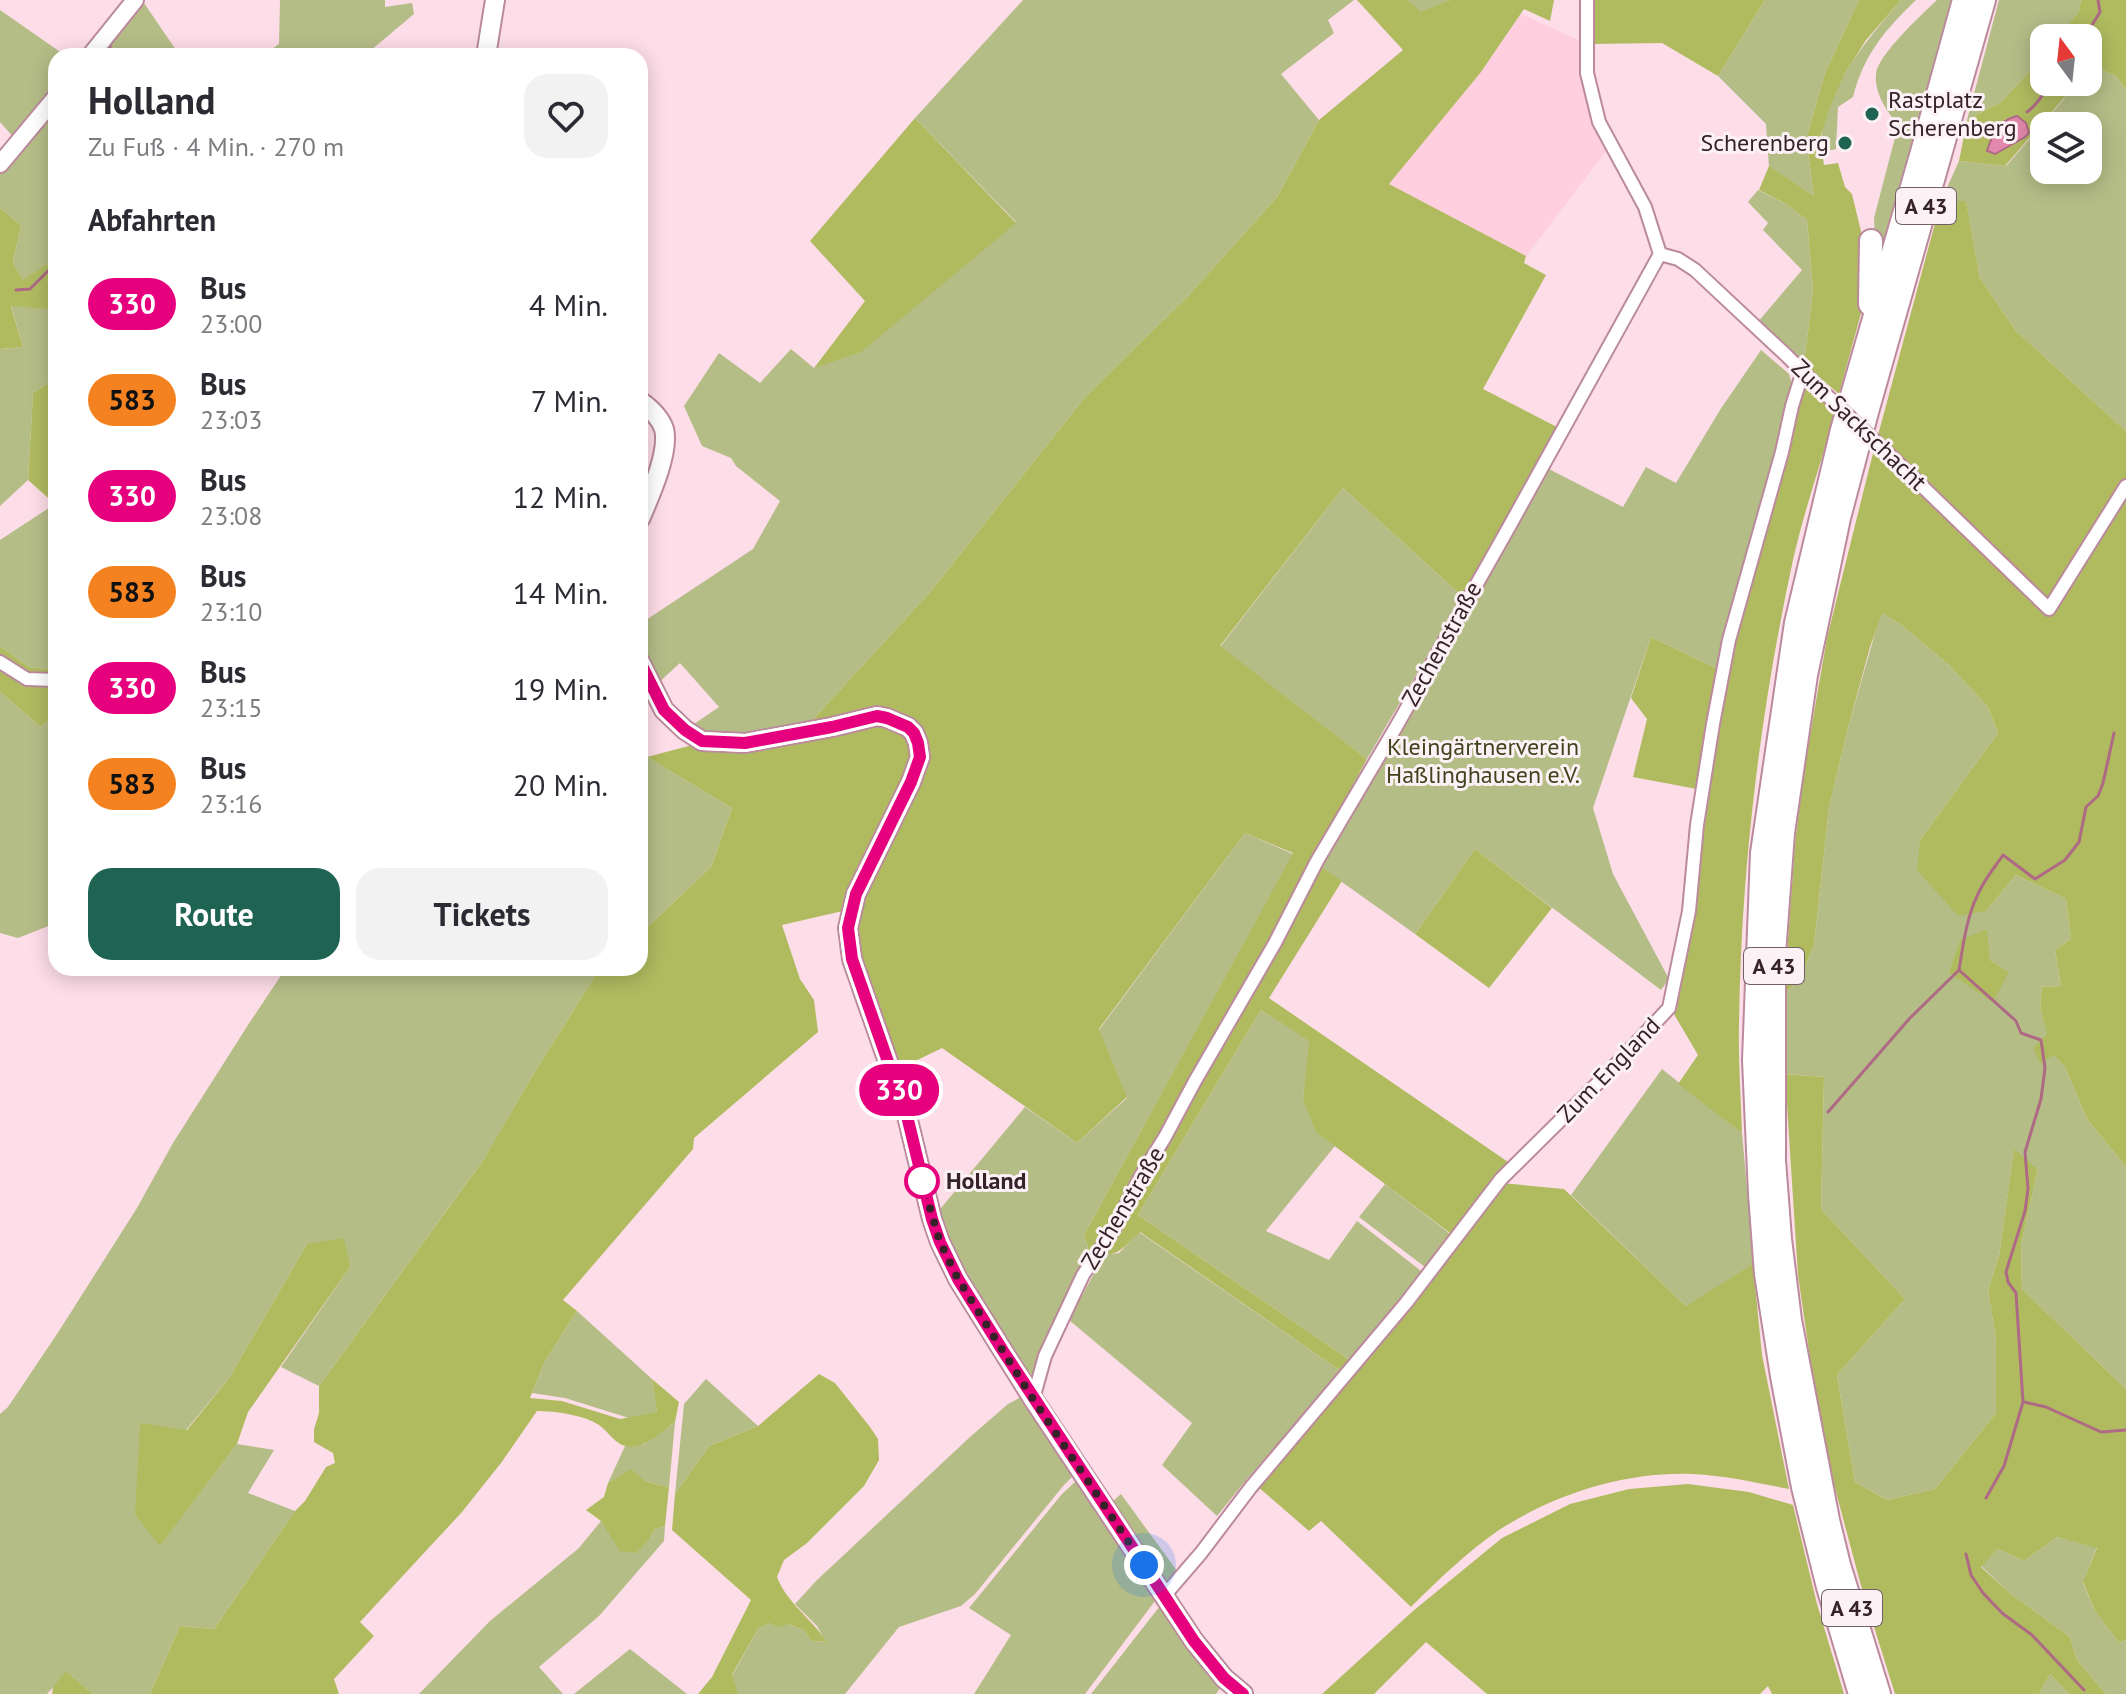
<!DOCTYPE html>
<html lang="de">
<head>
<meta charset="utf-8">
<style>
	body { margin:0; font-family:"PT Sans",sans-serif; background:#f2f2f3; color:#2b2b33; height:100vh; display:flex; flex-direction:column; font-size:30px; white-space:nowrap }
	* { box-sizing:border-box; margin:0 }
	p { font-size:26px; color:#7c7c81 }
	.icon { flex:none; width:44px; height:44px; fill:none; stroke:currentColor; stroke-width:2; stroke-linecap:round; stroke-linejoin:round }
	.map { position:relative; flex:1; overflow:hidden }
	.sheet { position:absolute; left:48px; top:48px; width:600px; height:928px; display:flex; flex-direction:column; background:#fff; border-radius:24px; box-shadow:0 4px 20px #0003 }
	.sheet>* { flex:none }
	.badge { padding:0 16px; border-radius:26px; font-size:28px; line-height:52px }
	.needle { width:52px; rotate:345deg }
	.controls { position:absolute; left:2030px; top:24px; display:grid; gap:16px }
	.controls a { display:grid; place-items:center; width:72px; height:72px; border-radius:16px; background:#fff; box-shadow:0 4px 20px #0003; font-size:40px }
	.you { position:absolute; width:40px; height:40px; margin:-20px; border:6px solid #fff; border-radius:50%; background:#1a73e8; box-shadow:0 0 0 12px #1a73e833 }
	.map>.badge { position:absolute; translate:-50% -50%; box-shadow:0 0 0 4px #fff }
	h2 { padding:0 40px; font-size:30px; line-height:72px }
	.round { display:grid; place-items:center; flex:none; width:84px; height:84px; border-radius:24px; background:#f2f2f3 }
	.overview { display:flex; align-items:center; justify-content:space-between; height:136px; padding:0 40px }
	h1 { font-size:38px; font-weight:600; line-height:60px }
	.cta { display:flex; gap:16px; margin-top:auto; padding:16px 40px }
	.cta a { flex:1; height:92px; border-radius:24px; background:#1f6353; color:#fff; font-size:32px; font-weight:600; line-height:92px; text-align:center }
	.cta a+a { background:#f2f2f3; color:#2b2b33 }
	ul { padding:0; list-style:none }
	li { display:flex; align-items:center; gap:24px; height:96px; padding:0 40px }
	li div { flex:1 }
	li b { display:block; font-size:30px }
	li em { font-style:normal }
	li .badge { min-width:88px; font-weight:700; text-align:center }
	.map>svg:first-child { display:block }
</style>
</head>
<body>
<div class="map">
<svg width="2126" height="1694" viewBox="0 0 2126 1694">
	<rect width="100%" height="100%" fill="#fddde8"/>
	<!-- built -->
	<path fill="#ffcedf" d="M1521,14L1583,42L1595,123L1607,150L1526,256L1389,184L1481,72Z"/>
	<!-- green -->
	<g fill="#b5bd87" fill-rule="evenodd">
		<path d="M142,0L180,56H97Z"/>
		<path d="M280,0H385V7L412,3L414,14L364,56H262L279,44Z"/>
		<path d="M1023,0H1354L1328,20L1334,33L1281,74L1319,120L1277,197L1189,295L1085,397L931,591L806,727L745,739L703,736L688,728L719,707L680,663L656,685L640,646V624L753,549L780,501L736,466L731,458L702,446L684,406L719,353L760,383L791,349L814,368L1016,222L915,118Z"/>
		<path d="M1408,0H1450L1421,13Z"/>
		<path d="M1765,0H1859L1825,73L1806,139L1814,196L1769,167L1766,124L1718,76Z"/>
		<path d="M1901,0H1916C1885,30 1864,54 1853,97L1838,107L1836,149L1822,152C1815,100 1869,37 1901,0Z"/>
		<path d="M1937,0H1953L1876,271L1874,218L1898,126C1887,110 1874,94 1876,74C1877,56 1922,14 1937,0Z"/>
		<path d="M1999,0H2081L2079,11L2059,38H2044V56L2001,102L1967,120Z"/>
		<path d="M0,10L66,56H56V90L14,138L0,122Z"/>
		<path d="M2095,67L2116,76L2126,89V431L2016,331L1980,278L1966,202L1941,201L1959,161L2006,166L2064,99L2067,82H2088V70ZM2044,126H2088V170H2044Z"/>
		<path d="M56,105V258L23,281L13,263L21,225L0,208V170Z"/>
		<path d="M1758,190L1786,204L1807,220L1813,291L1804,364L1757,323L1802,270L1763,230L1768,223L1748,202Z"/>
		<path d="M11,305L56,310V378L33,393L28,480L0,506V349L23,347Z"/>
		<path d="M1761,350L1789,374L1792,384L1779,450L1720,670L1651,637L1593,808L1613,874L1669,979L1661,990L1475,849L1415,934L1318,865L1547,468L1623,507L1646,467L1676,483L1720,410Z"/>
		<path d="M1343,488L1462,596L1367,759L1220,647Z"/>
		<path d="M56,502V670L29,667L0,646V540L55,504Z"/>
		<path d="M1881,612L1900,624L1949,665L1988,707L1998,733L1920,840L1986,911L2016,875L2066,899L2071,939L2055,950L2061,986L2042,987L2040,1006L2054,1054L2065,1067L2087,1119L2126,1167V1389L2022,1289L2021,1245L2038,1169L2014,1150L1999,1256L1988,1290L1996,1340V1413L1935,1489L1887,1500L1855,1482L1837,1375L1905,1299L1821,1209L1824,1077L1785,1074L1784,994L1800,979L1814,945L1829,808L1848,728ZM1986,929L1990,960L2009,972L1949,973Z"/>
		<path d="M0,692L41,727L56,713V923L18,938L0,933Z"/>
		<path d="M647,757L732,808L711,867L640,934V758Z"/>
		<path d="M1245,833L1293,854L1084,1235L1090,1254L1059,1316L1032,1385L968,1287L936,1214L1025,1107L1077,1143L1127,1098L1099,1030Z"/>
		<path d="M286,968H603L595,976L531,1078L486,1156L319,1386L281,1367L350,1267L307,1244L229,1378L186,1430L160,1545L237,1444L274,1450L248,1493L295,1511L214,1629L180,1626L150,1694H93L67,1672L47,1694H0V1414L8,1407L59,1331L137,1208L173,1143L248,1025Z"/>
		<path d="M1261,1010L1310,1041L1303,1099L1335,1146L1266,1231L1329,1260L1357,1221L1425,1274L1351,1361L1138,1215Z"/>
		<path d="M1662,1069L1742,1133L1754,1264L1687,1307L1571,1195Z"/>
		<path d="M1385,1184L1453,1236L1429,1270L1359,1217Z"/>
		<path d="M1139,1232L1342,1372L1247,1479L1217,1516L1162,1465L1192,1423L1069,1320L1104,1255L1119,1253Z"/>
		<path d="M577,1311L652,1379L657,1411L656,1413L629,1418L565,1398L532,1393L545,1361Z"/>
		<path d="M706,1379L758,1426L709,1446L675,1494L684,1404Z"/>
		<path d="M1025,1395L1075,1474L1064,1485L975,1594L961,1606L899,1627L845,1694H737L732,1676L758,1629L769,1623L789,1624L803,1630L812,1641L826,1642L817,1626L795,1604L816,1581L970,1437L1008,1404Z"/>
		<path d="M675,1422L669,1487L647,1482L631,1470L608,1483L625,1446L644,1444Z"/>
		<path d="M1076,1481L1106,1522L1155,1601L1085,1694H974L1011,1635L969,1608L1062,1494Z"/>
		<path d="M1121,1494L1180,1575L1166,1583L1117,1513L1113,1501Z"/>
		<path d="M601,1521L611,1535L650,1538L655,1529L665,1526L664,1541L599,1616L539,1667L563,1694H419L490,1621L579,1548Z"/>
		<path d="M2057,1537L2097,1547L2083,1583L2095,1611L2119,1643L2126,1640V1694H2106L2077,1660L2070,1637L2011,1594L1981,1566L1998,1549L2024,1561Z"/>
		<path d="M1160,1606L1200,1665L1220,1688L1216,1694H1091Z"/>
		<path d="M630,1649L687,1694H574Z"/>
		<path d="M2050,1674L2069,1694H2039Z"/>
	</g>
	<!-- forest -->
	<g fill="#b0bb60" fill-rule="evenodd">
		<path d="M1357,0H1408L1421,12L1450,0H1554L1550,21L1524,9L1481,72L1389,184L1526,256L1524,263L1546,275L1483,389L1557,427L1462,596L1343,488L1220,646L1367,759L1312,861L1342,881L1269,998L1511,1164L1454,1236L1316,1132L1303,1099L1309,1041L1261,1010L1138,1215L1351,1361L1342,1372L1140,1232C1119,1251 1120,1257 1090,1254L1084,1235L1293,853L1245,833L1099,1029L1127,1097L1077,1143L942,1048L897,1070L868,997L852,927L923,758L897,718L806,727L931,591L1085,397L1189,295L1277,197L1319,120L1403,50Z"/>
		<path d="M1591,0H1765L1718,76L1662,43L1590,44Z"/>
		<path d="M1859,0H1901L1866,40L1844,75L1829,109L1820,138L1824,165L1838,163L1845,187L1852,194L1865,248L1863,306L1839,394L1804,364L1813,291L1807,220L1786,204L1759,190L1769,166L1814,196L1806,139L1825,73Z"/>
		<path d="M2081,0H2126V89L2116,76L2095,67L2088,70V38H2058L2079,11Z"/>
		<path d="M2044,56V82H2067L2064,98L2005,166L1959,161L1967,120L2001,102ZM2005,119L2024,137L1995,154Z"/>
		<path d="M915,118L1016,223L861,352L814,368L865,301L810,241Z"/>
		<path d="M1941,201H1966L1980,278L2016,331L2126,431V1167L2087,1119L2065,1067L2054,1055L2040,1063L2033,1048L2047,1034L2040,1006L2042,987L2061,986L2055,950L2071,939L2066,899L2016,875L1986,911L1958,916L1917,870L1920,840L1998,733L1988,707L1949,665L1900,624L1882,613L1870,647L1848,728L1829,808L1814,945L1800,979L1784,994L1795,842L1805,764L1827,638L1870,465Z"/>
		<path d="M0,208L21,225L13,263L23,280L56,258V310L11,306L23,347L0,349Z"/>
		<path d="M56,378V502L55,504L28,480L33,393Z"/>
		<path d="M1804,383L1835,414C1821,463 1804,511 1793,560C1760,712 1741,869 1739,1024C1738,1060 1741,1097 1742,1133L1678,1084L1698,1055L1671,1009L1678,994L1687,945L1702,790L1633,777L1647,719L1631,698L1651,637L1720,670Z"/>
		<path d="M0,646L29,667L56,670V713L41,727L0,692Z"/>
		<path d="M876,719L905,729L918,756L847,910L782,925L800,979L814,1000L818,1032L694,1138L693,1149L563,1300L577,1311L545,1361L530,1398L562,1401L620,1419L657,1412L652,1379L679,1402L675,1422C665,1429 654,1440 643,1444C618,1453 614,1436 599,1425C584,1415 555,1411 537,1411L501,1463L462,1512L360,1622L374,1636L334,1679L339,1694H150L180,1626L214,1629L295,1511L305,1501L326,1467L335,1463L333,1453L314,1442V1429L319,1413V1386L484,1159L531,1078L595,976L603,968H640V934L711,867L732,808L647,757L700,743Z"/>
		<path d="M1475,849L1552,908L1489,988L1415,934Z"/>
		<path d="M1987,929L1990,960L2009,972L1993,1002L1949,973L1960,940Z"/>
		<path d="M1785,1074L1824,1077L1821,1209L1905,1299L1837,1375L1855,1482L1887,1500L1935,1489L1996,1413V1340L1988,1290L1999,1256L2014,1149L2038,1169L2021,1245L2022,1289L2126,1389V1640L2119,1643L2095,1611L2083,1582L2097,1548L2057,1537L2024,1561L1998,1549L1981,1567L2011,1594L2070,1637L2077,1660L2106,1694H2069L2050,1674L2039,1694H1895L1860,1582L1832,1477L1814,1386L1798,1275Z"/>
		<path d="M1502,1183L1564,1189L1686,1306L1753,1264L1762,1355L1789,1489C1757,1483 1723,1475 1691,1474C1624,1472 1555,1494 1499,1530C1467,1552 1438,1580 1411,1607L1321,1521L1309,1531L1257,1486Z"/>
		<path d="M344,1238L350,1267L248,1412L237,1444L160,1546L135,1515L140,1423L187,1430L229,1378L307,1244Z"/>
		<path d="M819,1374L835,1383L870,1427L878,1439L879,1460L864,1486L807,1543L784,1560L777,1577C786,1602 812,1619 827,1642L812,1641L803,1630L789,1624L779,1627L769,1623L758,1629L732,1675L738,1694H698L712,1677L751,1600L672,1530L675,1494L709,1446L758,1426Z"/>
		<path d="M631,1469L647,1482L669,1487L665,1526L655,1529L650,1538L636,1553L620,1551L601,1521L586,1510L604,1497L608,1483Z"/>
		<path d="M1688,1484L1749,1492L1793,1505L1817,1604L1844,1694H1772L1768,1686L1760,1694H1487L1426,1642L1374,1694H1322L1413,1611L1502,1538L1570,1504L1629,1489Z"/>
		<path d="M66,1671L93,1694H52L53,1687Z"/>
	</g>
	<!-- water -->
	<path fill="#e188ac" stroke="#ae6a85" stroke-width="2" d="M2017,116L2026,123L2029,133L2025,137L1995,154L1987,151C1993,133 1997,121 2017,116Z"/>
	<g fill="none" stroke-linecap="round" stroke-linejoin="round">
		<!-- stream -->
		<g stroke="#ae6a85" stroke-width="3">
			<path d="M2084,38L2100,12L2098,0"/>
			<path d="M110,56V45"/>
			<path d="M2027,112C2039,104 2043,91 2054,82"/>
			<path d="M16,290L30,289L56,263"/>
			<path d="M1828,1112L1910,1018L1958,971"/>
			<path d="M2024,1402L2046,1407L2101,1432L2126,1430"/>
			<path d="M1986,1498L2004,1466L2023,1402L2016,1293L2008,1282L2006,1272L2025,1211L2028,1189L2025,1152L2041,1099L2045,1068L2041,1040L2021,1033L2016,1021L1959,970C1963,945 1967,916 1978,894C1984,880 1995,867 2003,855L2035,879L2065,860L2079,842L2086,807L2098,796L2103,783L2114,733"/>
			<path d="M1966,1554L1971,1575L1983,1593L2002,1613L2032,1635L2084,1690"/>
		</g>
		<defs>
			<g id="minor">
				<path d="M1660,254L1678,259L1695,270L1787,356L1818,387"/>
				<path d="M1893,458L2049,609L2126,486"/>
				<path d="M0,662L27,679L56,680"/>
				<path d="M1033,1399L1045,1356L1083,1275L1114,1229L1141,1176L1165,1137L1195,1081L1275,943L1317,861L1396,727L1509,527L1660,254L1645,207L1599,122L1587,73V0"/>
				<path d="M1164,1596L1201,1553L1251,1487L1406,1303L1501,1179L1608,1073L1669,1008L1689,911L1697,825L1713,724L1729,640L1782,452L1792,406L1803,371"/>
			</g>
			<g id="tertiary">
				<path d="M90,56L135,0"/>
				<path d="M0,164L56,97"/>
			</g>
			<g id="secondary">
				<path d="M486,56L495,0"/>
				<path d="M640,401C650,408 660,417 664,429C670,452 649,498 640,519"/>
				<path d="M640,662L664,710L685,730L702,741L745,743L832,727L877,716L887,718L908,727L914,733L918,743L920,757L911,782L856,894L848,928L852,959L907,1116L932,1219L940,1242L958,1279L1033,1399L1194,1641L1224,1678L1243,1694"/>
			</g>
			<g id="motorway">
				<path d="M1870,304L1871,241"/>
				<path d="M1860,1694L1828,1587L1803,1487L1782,1376L1766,1274L1760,1194L1754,1060L1762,853L1796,623L1842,430L1922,152L1964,0"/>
				<path d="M1879,1694L1839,1565L1828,1520L1790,1320L1780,1239L1774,1160V954L1783,833L1806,675L1839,518L1867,412L1984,0"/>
			</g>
		</defs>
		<!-- minor casing -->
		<use href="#minor" stroke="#bb8a9c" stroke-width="16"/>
		<!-- tertiary casing -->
		<use href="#tertiary" stroke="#bb8a9c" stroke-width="20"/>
		<!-- secondary casing -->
		<use href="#secondary" stroke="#bb8a9c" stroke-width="22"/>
		<!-- motorway casing -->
		<use href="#motorway" stroke="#bb8a9c" stroke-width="26"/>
		<!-- minor -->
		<use href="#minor" stroke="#fff" stroke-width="12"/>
		<!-- tertiary -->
		<use href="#tertiary" stroke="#fff" stroke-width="16"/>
		<!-- secondary -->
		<use href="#secondary" stroke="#fff" stroke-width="18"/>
		<!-- motorway -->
		<use href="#motorway" stroke="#fff" stroke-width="22"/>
		<defs>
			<path id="minor-bridge" d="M1818,387L1893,458"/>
		</defs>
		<!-- minor-bridge casing -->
		<use href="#minor-bridge" stroke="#bb8a9c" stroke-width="16" stroke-linecap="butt"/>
		<!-- minor-bridge -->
		<use href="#minor-bridge" stroke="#fff" stroke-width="12"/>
	</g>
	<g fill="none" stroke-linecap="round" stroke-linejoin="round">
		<defs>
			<path id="line" d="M640,662L664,710L685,730L702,741L745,743L832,727L877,716L887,718L908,727L914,733L918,743L920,757L911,782L856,894L848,928L852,959L907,1116L932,1219L940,1242L958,1279L1003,1351L1194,1641L1224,1678L1243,1694"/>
		</defs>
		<!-- line casing -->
		<use href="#line" stroke="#fff" stroke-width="18"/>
		<!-- line -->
		<use href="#line" stroke="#e6007e" stroke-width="12"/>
		<!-- walk -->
		<path stroke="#36232a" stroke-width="8" stroke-dasharray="0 14.4" d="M922,1181L940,1242L958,1279L1033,1399L1144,1565"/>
	</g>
	<!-- markers -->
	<g fill="#1f6353" stroke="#fcf1f5" stroke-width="3">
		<circle cx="1872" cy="114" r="8"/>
		<circle cx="1845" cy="143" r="8"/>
	</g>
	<circle fill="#fff" stroke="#e6007e" stroke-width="4" cx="922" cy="1181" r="16"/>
	<g text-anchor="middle" stroke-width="6" stroke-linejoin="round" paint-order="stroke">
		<!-- shield labels -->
		<g fill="#fcf1f5" stroke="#716167" stroke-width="2">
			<rect x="1896" y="188" width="60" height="36" rx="6"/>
			<rect x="1744" y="948" width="60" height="36" rx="6"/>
			<rect x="1822" y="1590" width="60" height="36" rx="6"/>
		</g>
		<g font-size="22" font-weight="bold" fill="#36232a">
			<text x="1926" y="214">A 43</text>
			<text x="1774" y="974">A 43</text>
			<text x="1852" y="1616">A 43</text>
		</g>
		<!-- poi labels -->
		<g font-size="24" fill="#36232a" stroke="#fcf1f5" text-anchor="start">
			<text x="1888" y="108">Rastplatz<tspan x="1888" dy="28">Scherenberg</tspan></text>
			<text x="1829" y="151" text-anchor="end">Scherenberg</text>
		</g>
		<!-- street labels -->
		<g font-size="24" fill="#36232a" stroke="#fcf1f5">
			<text transform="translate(1859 425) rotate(44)" y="8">Zum Sackschacht</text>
			<text transform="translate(1442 644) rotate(-61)" y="8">Zechenstraße</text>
			<text transform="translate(1609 1070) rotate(-46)" y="8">Zum England</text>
			<text transform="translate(1123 1208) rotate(-59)" y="8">Zechenstraße</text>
		</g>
		<!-- park labels -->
		<g font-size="24" fill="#3f441d" stroke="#fcf1f5">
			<text x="1483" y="755">Kleingärtnerverein<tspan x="1483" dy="28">Haßlinghausen e.V.</tspan></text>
		</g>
		<!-- stop labels -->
		<g font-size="24" font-weight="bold" fill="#36232a" stroke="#fcf1f5" text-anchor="start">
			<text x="946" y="1189">Holland</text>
		</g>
	</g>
</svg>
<div class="controls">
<a><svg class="needle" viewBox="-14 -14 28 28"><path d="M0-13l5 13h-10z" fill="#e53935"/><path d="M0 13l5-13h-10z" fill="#7c7c81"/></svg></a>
<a><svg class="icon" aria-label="layers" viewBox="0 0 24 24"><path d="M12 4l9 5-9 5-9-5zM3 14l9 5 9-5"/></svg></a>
</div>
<div class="you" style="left:1144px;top:1565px"></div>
<b class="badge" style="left:899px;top:1090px;background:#e6007e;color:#fff">330</b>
<section class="sheet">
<div class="overview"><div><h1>Holland</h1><p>Zu Fuß · 4 Min. · 270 m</p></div><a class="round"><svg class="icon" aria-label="heart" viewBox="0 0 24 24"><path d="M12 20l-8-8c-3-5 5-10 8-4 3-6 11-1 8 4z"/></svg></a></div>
<h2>Abfahrten</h2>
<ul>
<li><span class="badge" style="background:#e6007e;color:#fff">330</span><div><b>Bus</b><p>23:00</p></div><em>4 Min.</em></li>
<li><span class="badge" style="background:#f58220;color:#111">583</span><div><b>Bus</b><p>23:03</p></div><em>7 Min.</em></li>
<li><span class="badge" style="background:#e6007e;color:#fff">330</span><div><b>Bus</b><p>23:08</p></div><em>12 Min.</em></li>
<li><span class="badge" style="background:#f58220;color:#111">583</span><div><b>Bus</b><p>23:10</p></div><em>14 Min.</em></li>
<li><span class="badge" style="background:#e6007e;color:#fff">330</span><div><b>Bus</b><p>23:15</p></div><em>19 Min.</em></li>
<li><span class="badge" style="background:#f58220;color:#111">583</span><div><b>Bus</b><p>23:16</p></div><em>20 Min.</em></li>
</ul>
<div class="cta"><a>Route</a><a>Tickets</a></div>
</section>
</div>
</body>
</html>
